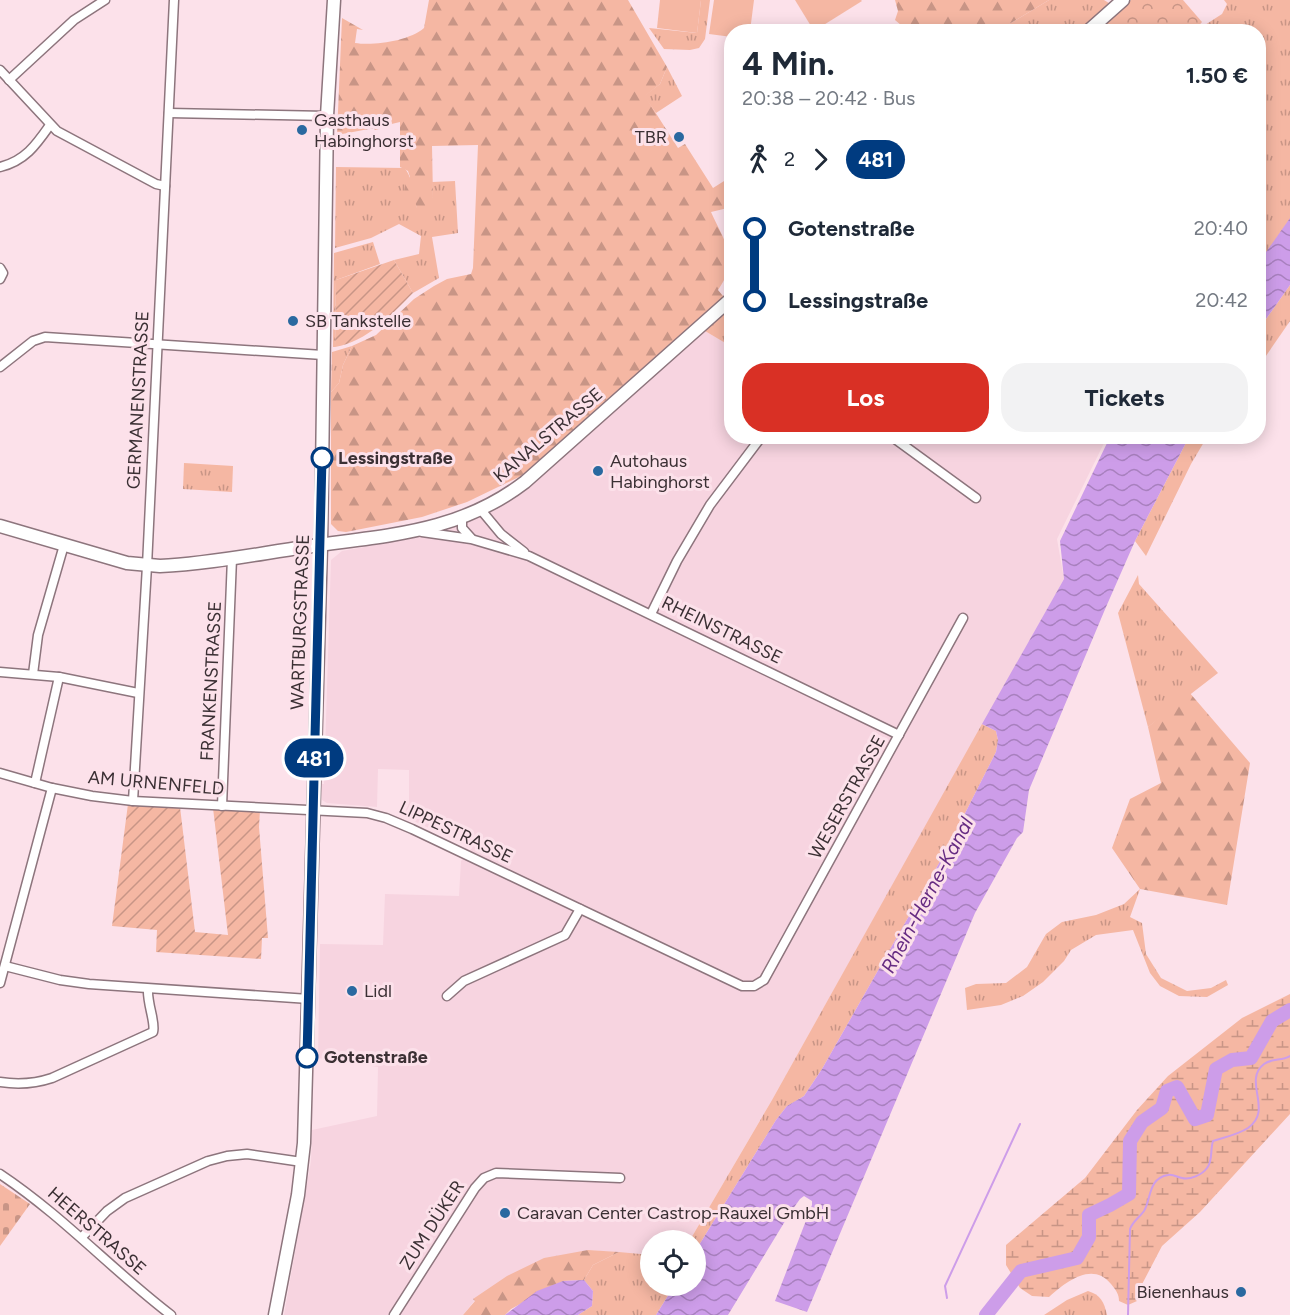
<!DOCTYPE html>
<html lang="de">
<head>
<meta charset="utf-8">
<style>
	body { margin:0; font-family:Figtree,sans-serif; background:#f2f2f3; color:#1f2937; height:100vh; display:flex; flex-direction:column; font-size:22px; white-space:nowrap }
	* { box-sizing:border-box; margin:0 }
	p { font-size:20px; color:#747a83 }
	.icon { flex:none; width:33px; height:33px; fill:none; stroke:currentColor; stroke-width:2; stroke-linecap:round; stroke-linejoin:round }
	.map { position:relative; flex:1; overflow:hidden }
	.drawer { position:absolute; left:724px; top:24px; width:542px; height:420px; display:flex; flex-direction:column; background:#fff; border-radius:24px; box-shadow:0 3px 15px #0003 }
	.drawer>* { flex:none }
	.badge { padding:0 12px; border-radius:20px; font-size:21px; line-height:39px }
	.buttons { position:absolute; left:640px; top:1230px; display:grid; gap:12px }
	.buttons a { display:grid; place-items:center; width:66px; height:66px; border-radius:50%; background:#fff; box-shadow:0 3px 15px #0003; font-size:30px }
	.map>.badge { position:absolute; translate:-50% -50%; box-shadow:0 0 0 3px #fff }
	.legs { display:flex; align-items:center; gap:9px; height:66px; padding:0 18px; font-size:20px }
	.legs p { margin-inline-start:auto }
	.headline { display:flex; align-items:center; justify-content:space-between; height:102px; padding:0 18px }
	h1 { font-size:33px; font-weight:700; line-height:45px }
	.cta { display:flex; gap:12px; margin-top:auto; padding:12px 18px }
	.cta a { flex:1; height:69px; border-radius:24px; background:#d93025; color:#fff; font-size:24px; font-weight:700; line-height:69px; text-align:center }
	.cta a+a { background:#f2f2f3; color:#1f2937 }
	ul { padding:0 18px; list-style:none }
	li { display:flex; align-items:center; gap:21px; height:72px; font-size:22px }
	li i { display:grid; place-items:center; width:9px; height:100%; margin:0 8px; background:currentColor }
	li i::after { content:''; width:15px; height:15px; margin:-8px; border:4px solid; border-radius:50%; background:#fff }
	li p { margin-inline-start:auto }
	li:first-child i { background:linear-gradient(#0000 50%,currentColor 0) }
	li:last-child i { background:linear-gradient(currentColor 50%,#0000 0) }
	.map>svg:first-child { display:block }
</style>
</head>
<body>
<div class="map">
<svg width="1290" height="1315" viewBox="0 0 1290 1315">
	<defs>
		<pattern id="grass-tufts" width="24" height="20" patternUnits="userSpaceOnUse" patternTransform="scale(1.5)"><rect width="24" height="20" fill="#f5b7a3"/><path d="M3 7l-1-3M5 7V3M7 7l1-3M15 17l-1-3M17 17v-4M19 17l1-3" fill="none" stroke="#c89586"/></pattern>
		<pattern id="forest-firs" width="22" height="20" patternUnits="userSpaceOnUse" patternTransform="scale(1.5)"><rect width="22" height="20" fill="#f5b7a3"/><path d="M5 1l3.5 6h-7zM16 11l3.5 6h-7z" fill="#c89586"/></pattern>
		<pattern id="wetland-marsh" width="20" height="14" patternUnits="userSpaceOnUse" patternTransform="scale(1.5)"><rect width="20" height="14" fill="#f5b7a3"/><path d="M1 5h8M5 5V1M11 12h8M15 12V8" fill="none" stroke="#c89586"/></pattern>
		<pattern id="cemetery-stones" width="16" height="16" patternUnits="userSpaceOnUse" patternTransform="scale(1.5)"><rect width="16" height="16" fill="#f5b7a3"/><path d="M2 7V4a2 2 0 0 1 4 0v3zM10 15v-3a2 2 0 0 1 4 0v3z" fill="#c89586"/></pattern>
		<pattern id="park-crowns" width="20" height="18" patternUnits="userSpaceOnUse" patternTransform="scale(1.5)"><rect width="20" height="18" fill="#f5b7a3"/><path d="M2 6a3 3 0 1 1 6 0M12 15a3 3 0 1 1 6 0" fill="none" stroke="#c89586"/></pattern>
		<pattern id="garden-furrows" width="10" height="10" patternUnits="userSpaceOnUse" patternTransform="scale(1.5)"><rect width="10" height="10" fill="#f5b7a3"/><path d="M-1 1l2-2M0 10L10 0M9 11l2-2" fill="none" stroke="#c89586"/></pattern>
		<pattern id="water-waves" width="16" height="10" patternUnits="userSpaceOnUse" patternTransform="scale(1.5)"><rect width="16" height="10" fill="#cd9de9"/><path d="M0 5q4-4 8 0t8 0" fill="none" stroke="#a880be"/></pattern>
	</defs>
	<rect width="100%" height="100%" fill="#fce1ea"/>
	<!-- built -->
	<path fill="#f7d4e0" d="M705,331L732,347V436L1107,437L1057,539L1064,579L772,1100L690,1240H651V1255L588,1250L475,1300L463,1315H284L311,1161L312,1130L377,1116L378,1067L318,1058L320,944L383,945L385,894L459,896L461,861L472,848L403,816L409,803V770L378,769L377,807L327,803L322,800V784H324L331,560L342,551L415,538L469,521L507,503Z"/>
	<!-- grass -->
	<g fill="url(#grass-tufts)">
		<path d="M701,0H710L705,39L699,48L690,50L664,49L649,28L697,33Z"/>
		<path d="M1049,0H1104L1120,10L1131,0H1165L1190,32H1006V26Z"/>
		<path d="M1224,0H1290V219L1259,263L1258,32H1194L1222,14L1227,4Z"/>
		<path d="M667,67L682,96L656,113L644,96L660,84Z"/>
		<path d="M336,167L404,168C411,173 416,199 417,208L433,197L432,182L455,181L458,233L432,237L439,278L413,293L394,260L419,254L421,236L399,224L371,238L335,248Z"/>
		<path d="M373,242L380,264L336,280L335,347H333L334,253Z"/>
		<path d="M1290,285V321L1259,366V329Z"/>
		<path d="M732,306V347L705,331Z"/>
		<path d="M352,346L343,365L339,383L331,392L332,352Z"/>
		<path d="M1189,437H1207L1191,464L1146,556L1135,541Z"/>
		<path d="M184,463L233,466L232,492L183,489Z"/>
		<path d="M1138,575L1139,584L1218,673L1148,727L1118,613Z"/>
		<path d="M982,724L996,731L998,740L996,752L946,851L822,1069L804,1096L787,1106L776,1120L696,1250V1240H690L772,1100Z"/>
		<path d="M1140,889L1130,917L1142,923L1146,954L1161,978L1187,991L1211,988L1226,980L1228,985L1207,997L1179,996L1160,986L1150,973L1133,930L1096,935L1071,950L1064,961L1043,982L1023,996L1001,1005L967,1010L965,988L976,984L1006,983L1027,967L1046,934L1062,922L1096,915L1124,904Z"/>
		<path d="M619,1252L651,1255V1286H674L656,1315H578L592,1306L593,1291L584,1280L593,1265Z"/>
		<path d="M1088,1291C1101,1295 1104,1302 1107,1315H1044L1067,1300Z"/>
	</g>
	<!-- forest -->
	<g fill="url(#forest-firs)">
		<path d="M429,0H628L667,67L660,84L645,96L678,148L685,144L713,188L732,176V207L711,212C725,243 740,259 718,290L724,297L521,476L467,502L422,517L346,532L338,531L331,524V392L339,383L343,365L352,346L376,335L414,299L434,286L447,279L471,274L473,268L478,145L432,146L433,197L430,209L424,212L417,208L413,195L404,192L406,181L410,177L408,171L400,167V122L379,127V129L375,130L374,128L337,135L342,18L363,30L357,29L355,43C374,46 409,41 424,28Z"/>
		<path d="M895,0H1049L1006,26V32L908,31L895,20L898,11Z"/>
		<path d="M1189,692L1250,763L1227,905L1140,889L1112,848L1130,799L1161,783L1148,727Z"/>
		<path d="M588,1250L619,1252L593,1265L584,1280L563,1281L511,1309L505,1315H463L475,1301L473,1299L507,1276L544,1258Z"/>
	</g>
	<!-- wetland -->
	<path fill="url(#wetland-marsh)" d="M1290,994V1114L1200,1212L1162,1246L1139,1290L1137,1301L1128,1305L1119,1301C1119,1294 1116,1290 1111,1284C1092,1261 1066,1282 1049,1297L1032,1296L1020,1288L1006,1265V1245L1085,1178L1137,1110L1168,1076L1242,1018Z"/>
	<!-- cemetery -->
	<path fill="url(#cemetery-stones)" d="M0,1184L30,1204L0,1246Z"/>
	<!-- park -->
	<path fill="url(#park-crowns)" d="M1133,0H1183L1202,22L1194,31H1097Z"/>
	<!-- garden -->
	<g fill="url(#garden-furrows)">
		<path d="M394,260L413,293C390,316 368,341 335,347L336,280Z"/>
		<path d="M128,804L180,807L195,932L228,935L213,808L260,810L259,827L268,938H262L261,959L156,952L157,930L112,926Z"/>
	</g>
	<!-- pitch -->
	<g fill="#f5b7a3">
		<path d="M660,0H701L697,33L657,28Z"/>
		<path d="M714,0H754L750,31L732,32V37L709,34Z"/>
		<path d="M795,0H861L862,1L814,31Z"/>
	</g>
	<!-- water -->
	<g fill="url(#water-waves)">
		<path d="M1290,218V285L1259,329V262Z"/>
		<path d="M1135,437H1189L1135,541L1106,607L1029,790L1023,832L1017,838L975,913L807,1312L775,1301L812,1205V1201L804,1196L800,1199L790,1213L728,1315H656L674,1286H696V1250L776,1120L787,1106L804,1096L822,1069L946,851L996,752L998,740L996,731L982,724L1064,579L1060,541L1108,441L1129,440Z"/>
		<path d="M584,1280L593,1291L592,1306L578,1315H505L537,1291L563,1281Z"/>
	</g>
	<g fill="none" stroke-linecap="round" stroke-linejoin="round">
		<!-- stream -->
		<g stroke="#cd9de9" stroke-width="2">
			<path d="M947,1298L945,1286L1020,1124"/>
			<path d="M1128,1315L1130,1229C1133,1221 1139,1218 1144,1211C1151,1200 1148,1178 1168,1175C1173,1174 1177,1177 1182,1178C1190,1180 1202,1175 1207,1168C1213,1161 1210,1150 1213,1141C1225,1137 1237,1135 1248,1128C1274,1110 1242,1081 1264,1064C1272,1058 1282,1061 1290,1056"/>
		</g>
		<!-- river -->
		<path stroke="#cd9de9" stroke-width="14" d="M986,1315L1021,1271L1077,1258L1089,1237V1215L1110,1205L1129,1194L1130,1141L1142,1122L1162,1108L1167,1091L1177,1087L1195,1119L1207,1115L1216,1069L1232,1060L1251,1058L1272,1021L1290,1010"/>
		<defs>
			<g id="street">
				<path d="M0,70L57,131L156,184L165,186"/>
				<path d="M9,80L74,20L105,0"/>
				<path d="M169,113L327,116"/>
				<path d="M0,167C25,161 36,145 50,125"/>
				<path d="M0,268L3,273L0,279"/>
				<path d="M0,367L33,341L45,337L323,355"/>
				<path d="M891,436L976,498"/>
				<path d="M481,510L501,534L524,552"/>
				<path d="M462,518V528L471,538"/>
				<path d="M422,532L471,539L529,556L899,735"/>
				<path d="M651,614L677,561L710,505L762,436"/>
				<path d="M0,672L59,677L138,693"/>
				<path d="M33,674L38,635L64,545"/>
				<path d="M0,773L52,788L92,796L133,801L367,813L386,818L412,829L742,986H754L764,980L963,618"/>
				<path d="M35,783L59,677"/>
				<path d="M133,801L147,566L174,0"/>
				<path d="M222,806L232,558"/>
				<path d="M5,966L60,980L89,984L309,999"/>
				<path d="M0,983L52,788"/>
				<path d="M447,996L464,981L565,935L580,909"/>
				<path d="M0,1082C19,1085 34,1084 52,1078L153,1032C156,1023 147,1004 148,989"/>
				<path d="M0,1174C63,1216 112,1270 171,1315"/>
				<path d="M82,1237L107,1211L125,1198L208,1161L227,1156L247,1154L302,1162"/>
				<path d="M394,1315L475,1188L484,1178L496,1173L620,1178"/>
			</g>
			<g id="secondary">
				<path d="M1087,32L1123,0"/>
				<path d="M0,526L127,563L160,566C208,564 257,554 305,547C385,535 457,534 525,482L732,298"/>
				<path d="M275,1315L298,1195L304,1143L321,545L327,116L334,0"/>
			</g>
		</defs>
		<!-- street casing -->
		<use href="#street" stroke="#8d757d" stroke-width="11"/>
		<!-- secondary casing -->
		<use href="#secondary" stroke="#8d757d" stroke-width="15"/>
		<!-- street -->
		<use href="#street" stroke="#fff" stroke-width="8"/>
		<!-- secondary -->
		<use href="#secondary" stroke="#fff" stroke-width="12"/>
	</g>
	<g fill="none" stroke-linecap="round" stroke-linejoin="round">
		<defs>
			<path id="line-1" d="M307,1057L322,458"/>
		</defs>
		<!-- line-1 casing -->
		<use href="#line-1" stroke="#fff" stroke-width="14"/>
		<!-- line-1 -->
		<use href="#line-1" stroke="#003b80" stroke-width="9"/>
	</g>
	<!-- markers -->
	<g fill="#2a69a0" stroke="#fce1ea" stroke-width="2">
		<circle cx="302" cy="130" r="6"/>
		<circle cx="679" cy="137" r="6"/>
		<circle cx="293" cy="321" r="6"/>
		<circle cx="598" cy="471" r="6"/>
		<circle cx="352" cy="991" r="6"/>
		<circle cx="505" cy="1213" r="6"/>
		<circle cx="1241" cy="1292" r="6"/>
	</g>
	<g fill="#fff" stroke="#003b80" stroke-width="3">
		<circle cx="322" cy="458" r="10"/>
		<circle cx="307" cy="1057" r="10"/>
	</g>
	<g text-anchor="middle" stroke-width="6" stroke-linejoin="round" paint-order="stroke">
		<!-- poi labels -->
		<g font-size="18" fill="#3b3034" stroke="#fce1ea" text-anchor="start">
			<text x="314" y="126">Gasthaus<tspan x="314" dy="21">Habinghorst</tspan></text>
			<text x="667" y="143" text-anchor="end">TBR</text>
			<text x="305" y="327">SB Tankstelle</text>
			<text x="610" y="467">Autohaus<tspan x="610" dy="21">Habinghorst</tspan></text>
			<text x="364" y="997">Lidl</text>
			<text x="517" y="1219">Caravan Center Castrop-Rauxel GmbH</text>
			<text x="1229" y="1298" text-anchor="end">Bienenhaus</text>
		</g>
		<!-- street labels -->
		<g font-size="18" fill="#3b3034" stroke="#fce1ea">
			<text transform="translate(138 400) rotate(-87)" y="6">GERMANENSTRASSE</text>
			<text transform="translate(548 435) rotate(-40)" y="6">KANALSTRASSE</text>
			<text transform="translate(300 622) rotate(-88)" y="6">WARTBURGSTRASSE</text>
			<text transform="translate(722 630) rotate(26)" y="6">RHEINSTRASSE</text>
			<text transform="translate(211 681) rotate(-87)" y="6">FRANKENSTRASSE</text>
			<text transform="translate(156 783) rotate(5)" y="6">AM URNENFELD</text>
			<text transform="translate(847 797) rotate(-61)" y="6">WESERSTRASSE</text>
			<text transform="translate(456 832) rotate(25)" y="6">LIPPESTRASSE</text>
			<text transform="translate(432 1225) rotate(-57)" y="6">ZUM DÜKER</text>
			<text transform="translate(97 1231) rotate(41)" y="6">HEERSTRASSE</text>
		</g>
		<!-- stop labels -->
		<g font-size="18" font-weight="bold" fill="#3b3034" stroke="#fce1ea" text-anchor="start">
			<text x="338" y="464">Lessingstraße</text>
			<text x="324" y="1063">Gotenstraße</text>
		</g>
		<!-- water labels -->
		<g font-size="20" font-style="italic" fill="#652a82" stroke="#fce1ea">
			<text transform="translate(927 895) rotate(-62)" y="7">Rhein-Herne-Kanal</text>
		</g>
	</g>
</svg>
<div class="buttons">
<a><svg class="icon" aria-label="locate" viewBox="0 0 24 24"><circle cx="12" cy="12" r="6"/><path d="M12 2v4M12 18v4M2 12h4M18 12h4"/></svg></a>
</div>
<b class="badge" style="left:314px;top:758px;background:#003b80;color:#fff">481</b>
<section class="drawer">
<div class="headline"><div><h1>4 Min.</h1><p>20:38 – 20:42 · Bus</p></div><b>1.50 €</b></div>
<div class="legs"><svg class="icon" aria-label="walk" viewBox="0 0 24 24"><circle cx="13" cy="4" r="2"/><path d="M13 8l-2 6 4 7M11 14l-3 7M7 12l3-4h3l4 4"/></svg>2<svg class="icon" aria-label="forward" viewBox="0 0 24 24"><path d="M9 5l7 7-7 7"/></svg><b class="badge" style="background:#003b80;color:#fff">481</b></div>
<ul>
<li><i style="color:#003b80"></i><b>Gotenstraße</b><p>20:40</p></li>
<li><i style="color:#003b80"></i><b>Lessingstraße</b><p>20:42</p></li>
</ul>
<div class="cta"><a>Los</a><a>Tickets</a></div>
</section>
</div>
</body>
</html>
